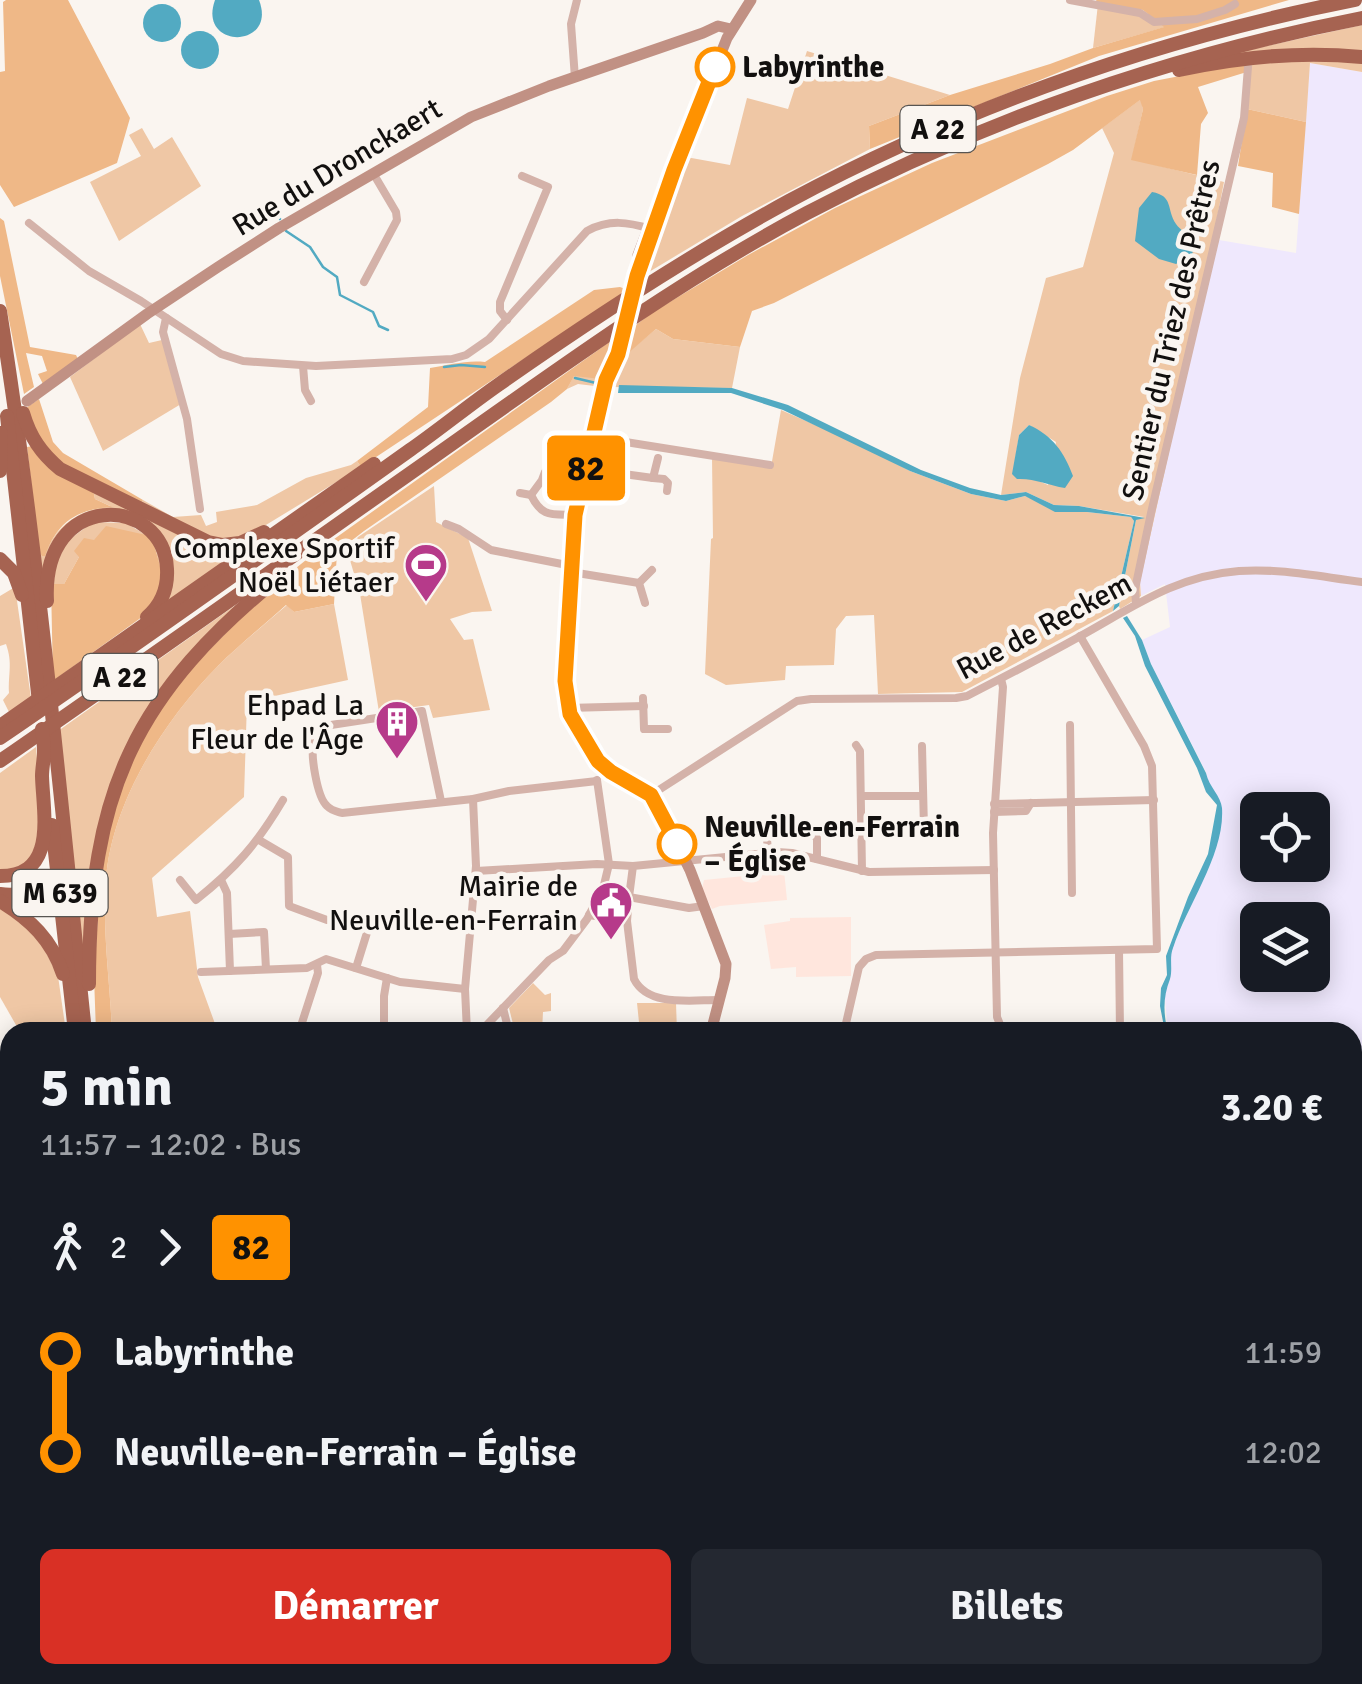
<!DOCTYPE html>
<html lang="fr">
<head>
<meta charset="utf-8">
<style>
	body { margin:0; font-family:Signika,sans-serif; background:#242831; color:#f1f3f6; height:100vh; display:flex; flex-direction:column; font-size:38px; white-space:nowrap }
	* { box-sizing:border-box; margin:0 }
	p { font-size:32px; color:#9ea1a6 }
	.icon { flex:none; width:55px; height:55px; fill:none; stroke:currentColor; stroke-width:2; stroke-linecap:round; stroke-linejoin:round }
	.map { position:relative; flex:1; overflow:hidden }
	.details { position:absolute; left:0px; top:1022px; width:1362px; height:662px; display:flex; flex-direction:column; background:#171b24; border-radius:30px 30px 0 0; box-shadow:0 5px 25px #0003 }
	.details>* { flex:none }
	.badge { padding:0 20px; border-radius:8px; font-size:35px; line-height:65px }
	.buttons { position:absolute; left:1240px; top:792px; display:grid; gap:20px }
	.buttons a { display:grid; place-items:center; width:90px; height:90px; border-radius:15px; background:#171b24; box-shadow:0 5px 25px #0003; font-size:50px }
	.map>.badge { position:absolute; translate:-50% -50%; box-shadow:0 0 0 5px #fff }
	.legs { display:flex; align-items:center; gap:15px; height:110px; padding:0 40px; font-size:32px }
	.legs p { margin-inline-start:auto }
	.head { display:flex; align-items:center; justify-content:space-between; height:170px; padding:0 40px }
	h1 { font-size:55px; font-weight:800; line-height:75px }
	.action { display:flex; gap:20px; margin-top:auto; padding:20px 40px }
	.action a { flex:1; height:115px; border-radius:15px; background:#d93025; color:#fff; font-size:40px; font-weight:800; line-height:115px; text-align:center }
	.action a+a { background:#242831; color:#f1f3f6 }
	ul { padding:0 40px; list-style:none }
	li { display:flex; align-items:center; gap:35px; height:100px; font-size:38px }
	li i { display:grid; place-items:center; width:15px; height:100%; margin:0 12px; background:currentColor }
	li i::after { content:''; width:25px; height:25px; margin:-12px; border:8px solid; border-radius:50%; background:#171b24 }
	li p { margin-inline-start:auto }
	li:first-child i { background:linear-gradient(#0000 50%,currentColor 0) }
	li:last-child i { background:linear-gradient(currentColor 50%,#0000 0) }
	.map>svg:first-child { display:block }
</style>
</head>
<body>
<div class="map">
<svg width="1362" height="1684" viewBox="0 0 1362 1684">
	<rect width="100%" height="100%" fill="#faf5f0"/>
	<!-- industrial -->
	<path fill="#efe8fd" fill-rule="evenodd" d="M1310,63L1362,72V1277L1355,1279L1353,1278L1352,1032H1168L1164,988L1170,979L1171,951L1214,852L1220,829L1219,799L1208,784L1206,772L1151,664L1142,640L1170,627L1165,584L1141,596L1140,582L1210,268L1219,240L1296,253ZM1258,810H1312V865H1258ZM1258,920H1312V975H1258Z"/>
	<!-- education -->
	<g fill="#ffe6dd">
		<path d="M778,857L783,861L787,900L720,906L712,909L702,889L704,880L744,876L743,860Z"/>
		<path d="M851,917V976L796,977V967L771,969L764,925L790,921V918Z"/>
	</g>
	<!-- green -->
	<g fill="#efc7a5" fill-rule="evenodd">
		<path d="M1098,4L1143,10L1165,27L1093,48Z"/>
		<path d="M1362,25V72L1310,63L1306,122L1247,109L1250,71L1242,64L1239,52Z"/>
		<path d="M807,51L950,95L869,126L870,149L742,216L644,275L686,157L730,165L747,98L788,109Z"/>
		<path d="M1141,99L1143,109L1132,159L1224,182L1213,238L1219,240L1210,268L1140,582L1141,596L1120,609L1119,606L1136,520L1144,517L1079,506L1054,505L1026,492L1001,495L1020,378L1046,278L1083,267L1114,153L1102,128ZM1029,425L1056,442L1048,485L1032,478L1013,474L1019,435Z"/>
		<path d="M142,128L154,149L172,137L201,186L119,241L90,182L141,156L129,135Z"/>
		<path d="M140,324L149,343L162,340L181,404L103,451L70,377Z"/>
		<path d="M656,329L673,339L740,347L732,388L603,387L578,384L567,389L574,375L613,352L615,338L628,331L627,353Z"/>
		<path d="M781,410L852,441L910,471L971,494L1006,501L1025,496L1064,512H1087L1131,517L1134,521L1113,611L962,692L878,694L874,615L846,616L836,629L834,665L786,666L785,680L726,685L705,674L711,539L713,538L712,457L771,467Z"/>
		<path d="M357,461L361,467L248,536C209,547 174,522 140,506L143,500L173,517L201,515L206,526L217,522L216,512L257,505L306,478L351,465Z"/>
		<path d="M434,486L436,522L468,538L492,611L472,612L450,619L464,640L473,639L490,710L433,718L429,705L379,712L360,594L347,550L358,537Z"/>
		<path d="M93,490L199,543L246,548L170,602L166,597L151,528L90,514L41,573L39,551L44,556C57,524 77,511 110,506L95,499Z"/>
		<path d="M93,522L126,523L146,535L94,540L79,557L64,584H51L62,545Z"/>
		<path d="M15,587L31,698L9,712L3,700L9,693C8,673 13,664 6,644L0,646V596Z"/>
		<path d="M240,602L105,801L97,832L86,896L84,956H83L58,731Z"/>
		<path d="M334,604L348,680L247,702L244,797L152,878L157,917L190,911L198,977L218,1032H112C110,981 102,930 106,879C112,802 164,720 218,666C240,644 264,625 287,605L294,612Z"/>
		<path d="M36,747C38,773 49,849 23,865C17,868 7,869 0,871V773Z"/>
		<path d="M0,906L37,934L58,976L66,1032H20L0,997Z"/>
		<path d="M533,983L545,995L551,993V1011L543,1012L542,1032H515L509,1008Z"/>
		<path d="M637,1003H676L677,1032H640Z"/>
		<path d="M1362,1287V1568L1352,1566V1290Z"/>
	</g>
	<!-- forest -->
	<g fill="#efb887">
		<path d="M6,0H68L130,118L117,163L14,207L0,185V72L5,71L3,2Z"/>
		<path d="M1096,0H1289L1099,56L870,149L869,126L950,95L1050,64L1093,48L1164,27L1143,10L1098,4Z"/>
		<path d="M1242,64L1250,71L1198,87L1208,113L1201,124L1197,175L1131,160L1143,109L1140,100L1073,150L1048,164L774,303L752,311L740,347L673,339L656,329L626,355L628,331L653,312L748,255L835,208L932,163L1107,96L1154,81Z"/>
		<path d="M1247,109L1306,122L1299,214L1272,207L1273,173L1238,166Z"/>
		<path d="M0,218L4,221L30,347L76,355L78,359L43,384L38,374L47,371L42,356L26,353L34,387L24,394L0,276Z"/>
		<path d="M620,287L628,290L361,467L357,461L428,407L430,368C449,365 466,360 485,362L594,290Z"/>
		<path d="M615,338L613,352L601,379L574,376L567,389L551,402L364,531L337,552L334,604L294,612L286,605C264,625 239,645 218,666C164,720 112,802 106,879C102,931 110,981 112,1032H96L94,977L102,854L127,766L178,682L266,592L316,552Z"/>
		<path d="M39,399L53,442L63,453L143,500L140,506L65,466L40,443L26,408Z"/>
		<path d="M33,446L93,490L95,499L112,507C77,509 57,522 45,556H42L39,551L27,447Z"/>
		<path d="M106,526L146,535L154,544L163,577L159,594L142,617L53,681L51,584H64L79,557L74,551L84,538L94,540Z"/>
	</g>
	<!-- water -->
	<g fill="#52aac2">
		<path d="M215,0H259C278,49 197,50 215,0Z"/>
		<circle cx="162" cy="23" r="19"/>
		<circle cx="200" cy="50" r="19"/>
		<path d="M1152,192C1174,196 1166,209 1176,224C1180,230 1189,235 1194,242L1190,272L1186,264L1179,262L1176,264L1159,259L1135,241L1139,208Z"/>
		<path d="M619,385L732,388L788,405L921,470L970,488L1001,495L1026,492L1054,505L1079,506L1145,518L1136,520L1119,606L1113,611L1134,521L1131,517L1087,512H1055L1025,496L1006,501L971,494L910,471L783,410L731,393H618Z"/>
		<path d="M1029,425C1053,436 1064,452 1073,476L1065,488C1048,485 1034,478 1017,479L1012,474L1019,435Z"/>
		<path d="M1127,616L1142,640L1151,664L1206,773C1209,787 1221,796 1222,808C1225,854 1187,905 1173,948C1169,958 1173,969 1170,979C1163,997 1163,1013 1168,1032H1165L1160,1006L1161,988L1167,975L1166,956L1188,897L1208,854L1217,805L1206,792L1197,768L1145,666L1135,636L1123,618Z"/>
	</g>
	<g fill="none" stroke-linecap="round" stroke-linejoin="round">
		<!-- stream -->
		<g stroke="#52aac2" stroke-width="2.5">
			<path d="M274,203L280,219"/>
			<path d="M286,231L310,247L323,267L337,277L340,295L373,312L379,326L388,330"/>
			<path d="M444,367L461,365L485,367"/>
			<path d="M575,378L596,383"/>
		</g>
		<!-- secondary-tunnel -->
		<path stroke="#d7d3ce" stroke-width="11" stroke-dasharray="11 5.5" stroke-linecap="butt" d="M622,337L632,293"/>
		<!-- street -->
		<g stroke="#d4b2a9" stroke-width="8">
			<path d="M1070,0L1140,13L1154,22L1197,19L1225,10L1235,4"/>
			<path d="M575,78L571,24L577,0"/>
			<path d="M29,223L89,271L141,301L221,354L243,361L316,366L452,359L466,355L489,339L587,231C609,219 628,222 651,229"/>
			<path d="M364,282L397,220L396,212L373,173"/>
			<path d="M166,318L163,332L187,419L200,509"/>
			<path d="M507,320L500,311V302L548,187L522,176"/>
			<path d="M303,366L305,390L311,401"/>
			<path d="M594,437L770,465"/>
			<path d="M584,476L609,472L653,478L658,458"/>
			<path d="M653,478L664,479L668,483L667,491"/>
			<path d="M520,493L531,495L542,480L545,472"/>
			<path d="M531,495C542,518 552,514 575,515"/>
			<path d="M446,524L459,529L491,550L572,566"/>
			<path d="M571,572L639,583"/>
			<path d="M645,603L639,583L652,570"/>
			<path d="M1136,603L1135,589L1151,513L1244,118L1248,67"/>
			<path d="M1001,679L1003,687L993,833L997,1017L1003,1032"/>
			<path d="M643,698L644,729H668"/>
			<path d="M567,708L644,706"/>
			<path d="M1070,725L1072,893"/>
			<path d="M856,745L860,751L862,871"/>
			<path d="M922,746L924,829"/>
			<path d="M651,795L797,701L811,699L956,698L967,696C1004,677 1041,658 1077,638C1132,608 1174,576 1239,571C1280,568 1321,577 1362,582"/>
			<path d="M861,796H923"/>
			<path d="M441,801L422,711L331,725C323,729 317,733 314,742C310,754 317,797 327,806C332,811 335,811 342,813L473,799L509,791L597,781"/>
			<path d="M994,804L1154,800"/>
			<path d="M994,812L1026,811L1031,803"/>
			<path d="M259,840L288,857L289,906L327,920L359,919L370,923L356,968"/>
			<path d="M768,853L767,838L772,833L810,832L817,838V859"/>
			<path d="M476,871L597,864L633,866"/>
			<path d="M180,880L196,900C236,868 257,844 283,800"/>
			<path d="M221,880L227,893L230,971"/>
			<path d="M629,897L627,921L634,979C648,1007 691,1000 718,1000"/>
			<path d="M704,906L689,908L629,897L633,866L777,852L792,853L869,872L994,870"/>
			<path d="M589,915L627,921"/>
			<path d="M229,934L264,932L266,969"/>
			<path d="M1119,950L1120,1032"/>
			<path d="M201,972L307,968L326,959L400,982L465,989"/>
			<path d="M503,1008L509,1032"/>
			<path d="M299,1032L318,973L317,965"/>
			<path d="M384,1032V996L387,978"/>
			<path d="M467,1032L465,989L476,866L473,799"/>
			<path d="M480,1032L549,960L563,951L587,919L603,889L609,864L597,780"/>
			<path d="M844,1032L859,967L866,959L876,955L1157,949L1152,766L1144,746L1080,636"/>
			<path d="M1352,1076H1362"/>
			<path d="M0,1390L10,1389"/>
			<path d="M254,1675L256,1684"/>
			<path d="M567,1675L577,1684"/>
			<path d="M700,1675L703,1684"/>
			<path d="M751,1675L753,1684"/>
			<path d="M1067,1675L1073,1684"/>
			<path d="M1139,1675L1162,1684"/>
			<path d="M370,1680L381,1675"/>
			<path d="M711,1684L738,1675"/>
			<path d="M933,1684L945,1681L1019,1675"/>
			<path d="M1226,1684H1240"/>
		</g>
		<!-- secondary -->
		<g stroke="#c19184" stroke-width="11">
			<path d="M633,289L638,255L666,182L693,124L727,38L751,0"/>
			<path d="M617,354L605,380L576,510L565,681L570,714L598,761L611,773L647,791L654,797L690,870L726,964L725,978L711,1032"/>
			<path d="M27,401L147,314L218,267L279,228L471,117L549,86L703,33L718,26L731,29"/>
			<path d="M1352,1579L1362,1581"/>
			<path d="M836,1675L839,1684"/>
		</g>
		<!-- primary -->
		<g stroke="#b37968" stroke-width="12">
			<path d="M0,1486L10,1485"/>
			<path d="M0,1497L10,1496"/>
		</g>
		<!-- highway -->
		<g stroke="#a66351" stroke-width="14">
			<path d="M1179,70C1239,57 1301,51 1362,57"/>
			<path d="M0,311C38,550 60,792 85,1032"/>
			<path d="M23,413C30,437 41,453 60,469L208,542L223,545L240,543L264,532"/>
			<path d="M7,416L39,702"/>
			<path d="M0,471L1,433"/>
			<path d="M0,559L14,573L22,595"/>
			<path d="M47,601C41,489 164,495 167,569C168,588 161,605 147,617"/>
			<path d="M0,726L374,464"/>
			<path d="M0,738C138,644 274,547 410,450C440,429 468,406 498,385C592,319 688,256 789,201C967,106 1157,39 1355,0"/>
			<path d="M0,761C145,661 288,559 432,458C554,372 675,283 807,213C982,121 1168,56 1362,18"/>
			<path d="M52,825L75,1032"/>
			<path d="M0,876C58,876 43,813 42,776C42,768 44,760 44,752C44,745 43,736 42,729"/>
			<path d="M0,894C21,897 45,890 61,877"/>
			<path d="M0,901C30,919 52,940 63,974"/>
			<path d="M89,984C89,791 134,694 285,572"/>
			<path d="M143,1675L144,1684"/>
			<path d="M155,1675L156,1684"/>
		</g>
	</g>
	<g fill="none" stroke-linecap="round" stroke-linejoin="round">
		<defs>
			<path id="line-1" d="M677,844L651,795L611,772L598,761L570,714L565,681L575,515L606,380L618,354L637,276L674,170L715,67"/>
		</defs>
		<!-- line-1 casing -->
		<use href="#line-1" stroke="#fff" stroke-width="22"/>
		<!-- line-1 -->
		<use href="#line-1" stroke="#ff9200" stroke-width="15"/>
	</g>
	<!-- icons -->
	<defs>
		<symbol id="stadium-pin" viewBox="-11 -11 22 30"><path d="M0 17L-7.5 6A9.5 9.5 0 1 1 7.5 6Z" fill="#b63a8a" stroke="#faf5f0"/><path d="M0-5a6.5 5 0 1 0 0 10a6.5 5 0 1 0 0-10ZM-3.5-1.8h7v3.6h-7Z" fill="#fff"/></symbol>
		<symbol id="building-pin" viewBox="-11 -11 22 30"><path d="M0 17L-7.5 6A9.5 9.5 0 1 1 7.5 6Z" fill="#b63a8a" stroke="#faf5f0"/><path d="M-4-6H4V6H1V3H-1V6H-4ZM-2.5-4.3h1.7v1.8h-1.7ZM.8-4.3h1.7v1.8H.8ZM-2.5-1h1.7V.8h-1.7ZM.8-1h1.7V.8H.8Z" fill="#fff"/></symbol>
		<symbol id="civic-pin" viewBox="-11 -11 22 30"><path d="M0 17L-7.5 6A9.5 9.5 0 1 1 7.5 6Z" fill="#b63a8a" stroke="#faf5f0"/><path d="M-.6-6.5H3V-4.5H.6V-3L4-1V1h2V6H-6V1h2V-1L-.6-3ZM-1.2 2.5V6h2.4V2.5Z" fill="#fff"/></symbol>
	</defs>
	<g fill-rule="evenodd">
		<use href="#stadium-pin" x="401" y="540" width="50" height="68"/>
		<use href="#building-pin" x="372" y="697" width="50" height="68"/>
		<use href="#civic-pin" x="586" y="878" width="50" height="68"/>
	</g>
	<!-- markers -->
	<g fill="#fff" stroke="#ff9200" stroke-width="5">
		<circle cx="715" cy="67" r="18"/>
		<circle cx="677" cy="844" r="18"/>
	</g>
	<g text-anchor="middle" stroke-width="9" stroke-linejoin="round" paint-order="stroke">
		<!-- shield labels -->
		<g fill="#faf5f0" stroke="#585552" stroke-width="2.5">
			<rect x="900.5" y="106" width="75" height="46" rx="8"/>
			<rect x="82.5" y="654" width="75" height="46" rx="8"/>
			<rect x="12.5" y="870" width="95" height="46" rx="8"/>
		</g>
		<g font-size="28" font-weight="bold" fill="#12100f">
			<text x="938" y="139">A 22</text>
			<text x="120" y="687">A 22</text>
			<text x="60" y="903">M 639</text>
		</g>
		<!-- stop labels -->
		<g font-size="30" font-weight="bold" fill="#12100f" stroke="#faf5f0" text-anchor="start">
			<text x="742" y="77">Labyrinthe</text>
			<text x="704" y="837">Neuville-en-Ferrain<tspan x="704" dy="34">– Église</tspan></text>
		</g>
		<!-- street labels -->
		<g font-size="30" fill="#12100f" stroke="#faf5f0">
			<text transform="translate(337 167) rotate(-31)" y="10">Rue du Dronckaert</text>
			<text transform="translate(1171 330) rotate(-77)" y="10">Sentier du Triez des Prêtres</text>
			<text transform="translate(1044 626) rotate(-28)" y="10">Rue de Reckem</text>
		</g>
		<!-- poi labels -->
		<g font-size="30" fill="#12100f" stroke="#faf5f0" text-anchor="end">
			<text x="394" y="558">Complexe Sportif<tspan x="394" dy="34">Noël Liétaer</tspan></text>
			<text x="364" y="715">Ehpad La<tspan x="364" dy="34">Fleur de l'Âge</tspan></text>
			<text x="578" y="896">Mairie de<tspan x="578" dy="34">Neuville-en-Ferrain</tspan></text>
		</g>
	</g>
</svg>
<div class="buttons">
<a><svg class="icon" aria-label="locate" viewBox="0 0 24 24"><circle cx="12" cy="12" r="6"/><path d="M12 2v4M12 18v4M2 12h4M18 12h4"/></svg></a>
<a><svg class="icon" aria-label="layers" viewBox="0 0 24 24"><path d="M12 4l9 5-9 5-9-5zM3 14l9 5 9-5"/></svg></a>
</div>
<b class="badge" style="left:586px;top:468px;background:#ff9200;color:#111">82</b>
<section class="details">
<div class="head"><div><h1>5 min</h1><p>11:57 – 12:02 · Bus</p></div><b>3.20 €</b></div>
<div class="legs"><svg class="icon" aria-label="walk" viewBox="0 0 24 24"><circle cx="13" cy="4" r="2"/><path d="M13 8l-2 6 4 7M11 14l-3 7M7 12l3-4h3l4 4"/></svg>2<svg class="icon" aria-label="forward" viewBox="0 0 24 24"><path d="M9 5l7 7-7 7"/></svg><b class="badge" style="background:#ff9200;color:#111">82</b></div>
<ul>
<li><i style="color:#ff9200"></i><b>Labyrinthe</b><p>11:59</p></li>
<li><i style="color:#ff9200"></i><b>Neuville-en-Ferrain – Église</b><p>12:02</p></li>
</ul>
<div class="action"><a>Démarrer</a><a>Billets</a></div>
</section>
</div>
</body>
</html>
